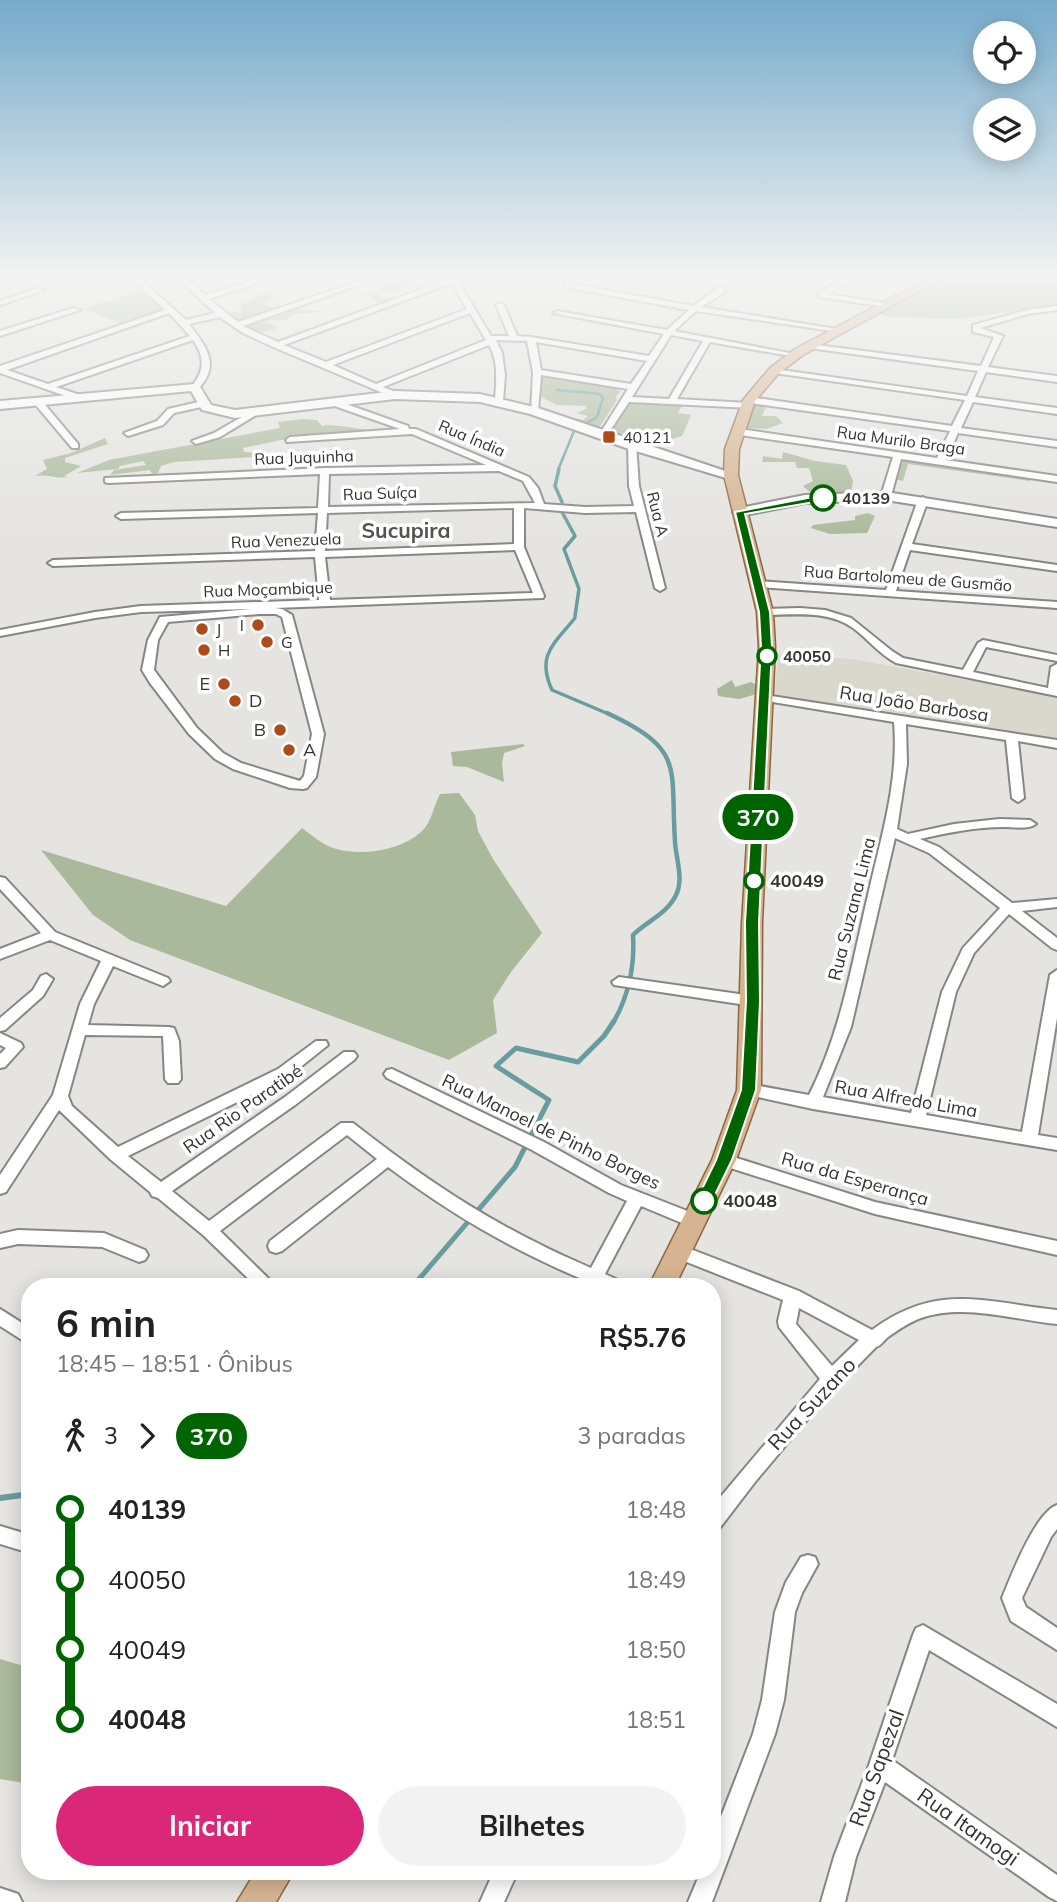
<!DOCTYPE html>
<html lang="pt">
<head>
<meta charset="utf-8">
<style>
	body { margin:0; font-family:Mulish,sans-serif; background:#f2f2f2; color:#222; height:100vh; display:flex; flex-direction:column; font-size:26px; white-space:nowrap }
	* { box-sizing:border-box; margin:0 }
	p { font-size:23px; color:#767676 }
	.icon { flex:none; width:38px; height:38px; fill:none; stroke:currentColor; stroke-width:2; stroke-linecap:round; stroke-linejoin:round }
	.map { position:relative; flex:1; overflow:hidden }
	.side { position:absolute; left:21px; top:1278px; width:700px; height:602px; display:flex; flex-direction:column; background:#fff; border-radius:28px; box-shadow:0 4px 18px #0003 }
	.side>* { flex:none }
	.badge { padding:0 14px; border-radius:23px; font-size:24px; line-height:46px }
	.tools { position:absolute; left:973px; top:21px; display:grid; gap:14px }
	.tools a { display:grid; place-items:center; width:63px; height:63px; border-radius:50%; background:#fff; box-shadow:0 4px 18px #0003; font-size:35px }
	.map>.badge { position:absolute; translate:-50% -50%; box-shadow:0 0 0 4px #fff }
	.legs { display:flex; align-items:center; gap:10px; height:77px; padding:0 35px; font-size:23px }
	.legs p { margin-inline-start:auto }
	.overview { display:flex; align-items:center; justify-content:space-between; height:119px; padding:0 35px }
	h1 { font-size:38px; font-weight:700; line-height:52px }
	.primary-button { display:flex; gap:14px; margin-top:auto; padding:14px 35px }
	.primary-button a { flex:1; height:80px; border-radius:42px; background:#db2777; color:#fff; font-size:28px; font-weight:700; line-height:80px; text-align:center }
	.primary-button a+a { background:#f2f2f2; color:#222 }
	ul { padding:0 35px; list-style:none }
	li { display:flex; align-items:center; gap:24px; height:70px; font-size:26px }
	li i { display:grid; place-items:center; width:10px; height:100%; margin:0 9px; background:currentColor }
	li i::after { content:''; width:18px; height:18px; margin:-9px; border:5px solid; border-radius:50%; background:#fff }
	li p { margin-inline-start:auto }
	li:first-child i { background:linear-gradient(#0000 50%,currentColor 0) }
	li:last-child i { background:linear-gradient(currentColor 50%,#0000 0) }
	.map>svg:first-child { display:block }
</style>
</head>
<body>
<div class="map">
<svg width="1057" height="1902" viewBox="0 0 1057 1902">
	<rect width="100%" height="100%" fill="#e5e4e1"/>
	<!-- built -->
	<path fill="#dad7cd" d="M779,654L852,659L1057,696V743L773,696Z"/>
	<!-- green -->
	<g fill="#aab99b">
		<path d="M381,276L397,278L421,276L399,292L389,290L377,294L388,299L383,302L371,300V296L361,295L386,287L383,285L390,281L379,277Z"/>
		<path d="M950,276H1057V305L956,319L892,317L878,314Z"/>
		<path d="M145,289L165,311L124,324L83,309Z"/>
		<path d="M266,292L276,297L263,303L278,310L238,322L224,315L242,310L240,305Z"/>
		<path d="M296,309L324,312L293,314L288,318L289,320C280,322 273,319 265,321L277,328L256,334L240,325L285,310Z"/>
		<path d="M541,373L563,377L562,380L576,377L590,385L597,383L618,387L617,390L621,391L616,396L617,400L599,428L572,421V418L583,420L588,416L577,413L586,409V406L557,405L539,396Z"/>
		<path d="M624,401L683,404L678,413L691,415L682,436L669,440L610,432Z"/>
		<path d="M755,405H767L762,416H776L783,423L766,429L744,428Z"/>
		<path d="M303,419L317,420L322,426C331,423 364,430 378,431L291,438L243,448L244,452L260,453L255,457L174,462L161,466L158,473L152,474L150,470L110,475L114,470L146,465L143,461L120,466L118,469L77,473L109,460L280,428L278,422Z"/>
		<path d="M105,438L108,444L65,458V462L81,466L64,476L68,477C57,479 48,474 35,476L47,469L43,460L71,453Z"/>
		<path d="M783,452L815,461L846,465L853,481L851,492L812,494L803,486L813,481L809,468H797L795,462H762L763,456L782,459Z"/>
		<path d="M899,457L1031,478L1030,481L908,464L903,481L894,479Z"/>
		<path d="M868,513L875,516L867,533L830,534L811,528L813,525L855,520V516Z"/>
		<path d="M732,680L735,687L751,682L757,685V694L739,699L718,696L717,689Z"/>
		<path d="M523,744L525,746L504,753L502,763L504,782L467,767L453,766L451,752Z"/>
		<path d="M459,793L475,815L478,831L493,859L542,933L511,972L493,1000L497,1033L449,1060L130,940L93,915L41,850L226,906L302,828C311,835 322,844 333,848C359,857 400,851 421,832C432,822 433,807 440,794Z"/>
		<path d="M0,1659L30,1668V1784L0,1779Z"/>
	</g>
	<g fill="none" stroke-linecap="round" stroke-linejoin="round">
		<!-- stream-far4 -->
		<path stroke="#699c9f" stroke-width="2.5" d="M557,390L600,394L603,398L597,417L574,431L558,470"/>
		<!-- stream-far3 -->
		<g stroke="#699c9f" stroke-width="3.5">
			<path d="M559,469L555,486L562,502"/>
			<path d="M562,512L575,536L564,549L579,589L575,616"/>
			<path d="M575,618C554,644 536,655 552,690L611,715"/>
		</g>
		<!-- stream-far2 -->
		<path stroke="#699c9f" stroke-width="4.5" d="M607,713C686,750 670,766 675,842C676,859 684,879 676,895C667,914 647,921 633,935C635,967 629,995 613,1023"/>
		<!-- stream-far1 -->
		<path stroke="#699c9f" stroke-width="5" d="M413,1286L515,1167L549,1100L496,1066L516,1048L578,1062L604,1036L614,1021"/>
		<!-- stream -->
		<path stroke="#699c9f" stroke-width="6" d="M0,1498L30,1494"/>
		<defs>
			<g id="street">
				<path d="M129,276H137L186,320L215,313L176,276H184L205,295L269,276H280L209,299L238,322L374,276H384L243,326L278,342L449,279L447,276H455L491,336H509L496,305L500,303L504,305L517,336L531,337L649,356L664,334L553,313L557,311L667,330L689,310L564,287V283H567L693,306L721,286L725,288L724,293L701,307L843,330L839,332L696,311L674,331L800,355L796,357L710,342L677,399L749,403L752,404V408L629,402L606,437L603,438L599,435L628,389L541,375L538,411L531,413L533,372L527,341L496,340L502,353L505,375L503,401L499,404L495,401C496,382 499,362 489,345L383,387L398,393L399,395L395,398L273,347L243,333L220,317L189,324C205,346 222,364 198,389L191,387C205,371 205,357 193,340L56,387L83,396V400L80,401L0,373V366L165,310ZM452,283L467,309L326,362L284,345ZM169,313L190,336L48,384L7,370ZM470,313L486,340L376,384L333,365ZM671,335L703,341L669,399L632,397ZM536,342L647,361L631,384L541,370Z"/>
				<path d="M493,276H512L523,279L519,281Z"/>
				<path d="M846,276H855L829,294L884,303L888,305L887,307L819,297V293Z"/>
				<path d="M38,288L45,290L0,305V301Z"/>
				<path d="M1057,306V310L1028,314L980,328L1003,336L988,367L1057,376V382L986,372L975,397L1057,408V414L973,402L961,428L1057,441V447L958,433L946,460L1057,476V482L901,459L891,496L886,499L881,496L893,457L740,435L736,432L740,429L937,458L950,431L749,403L745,400L749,397L952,426L965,400L774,373L770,371L774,369L967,396L978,371L809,348L805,346L809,344L981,366L994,337L973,332V325L1027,310Z"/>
				<path d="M73,308L80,310L0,336V331Z"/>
				<path d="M332,399L408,426L409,429H416L529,477L538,488L544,504L585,507L634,506L629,486L628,446L636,444L639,486L665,588L660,591L655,588L636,512L585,513L524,508V547L544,596L543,598L275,608L282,609L292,615L324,734L316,777L307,788L303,789L290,788L233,769L215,759L189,734L150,683L142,670L148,640L160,617L251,609L141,612L95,618L0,636V630L95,612L141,606L319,600L315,557L53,566L48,563L53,560L315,551L318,513L121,519L116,516L121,513L318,508L320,474L108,483L105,482V478L325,468L486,465L412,434L287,442L286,440L290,437L400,429L329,404L328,402ZM499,471L523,481L535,503L328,507L329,474ZM514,508V544L325,551L327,513ZM515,550L533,593L330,600L325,557ZM260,614H276L282,617L312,734L304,776L300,781L241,763L223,753L197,728L154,670L158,640L168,622Z"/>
				<path d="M35,400H41L78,444V448H72L35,404Z"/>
				<path d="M203,401L207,404L206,406L174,413L163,425L128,436L124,433L157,421L168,409Z"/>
				<path d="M254,410L261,412L220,437L196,444L192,441L214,433Z"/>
				<path d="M923,497L928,500L912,544L1057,565V571L910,550L896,591L1057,602V608L758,587L753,584L758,581L886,590L918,500Z"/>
				<path d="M800,608L825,610L851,618L892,651L903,658L963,670L978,643L983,640L1057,655V661L986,647L973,672L1048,688L1051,667L1057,664V696L896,663C879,654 868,639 853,628C828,610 794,615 765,615L760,612L765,609Z"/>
				<path d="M765,695L1057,740V748L1018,741L1024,798L1018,802L1012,798L1006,740L906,724L907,764L897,829L908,834L954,824L999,819L1030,820L1036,824C1028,830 1014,827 1004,827C975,827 947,833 920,839L939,847L1012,903L1057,899V907L1022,911L1057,938V950L1052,948L1009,914L974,953L956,992L926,1115L1022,1132L1050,975L1057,970V1018L1038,1135L1057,1138V1150L813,1109L744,1094L741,1090L744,1086L749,1084L809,1095C841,1032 852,963 868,895C881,837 899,782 894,722L761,700L759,698ZM895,838L929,853L1000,908L963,948L942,992L911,1113L823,1097L851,1027Z"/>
				<path d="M0,877L5,878L55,932L168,978L170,981L163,986L113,966L94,1004L88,1025L169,1027L174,1028L179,1041L181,1079L178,1083H168L165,1079L163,1036L85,1035L68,1096L72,1106L118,1147L278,1069L316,1041H326L328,1045L288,1077L128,1156L161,1182L285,1097L344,1052H354L357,1056L354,1060L295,1105L172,1191L209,1221L341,1123H353C431,1184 499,1229 591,1268L627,1201L609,1193L532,1150L387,1078L384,1074L387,1070L392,1069L544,1142L621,1185L700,1216L702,1221L700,1226L694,1228L641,1206L605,1274L620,1281L623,1286H581L584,1280C511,1249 452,1215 388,1167L282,1251L276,1253L270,1251L268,1246L270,1241L377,1159L347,1135L220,1231L276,1286H256L203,1235L158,1198L152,1196L150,1192L110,1159L59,1110L6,1192L0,1194V1175L53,1095L80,1004L101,961L50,940L0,959V949L41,933L0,889Z"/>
				<path d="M46,974L53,979L43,996L5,1030L0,1031V1018L33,990L41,976Z"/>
				<path d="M619,977L753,996L760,1001L753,1006L614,985L612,982Z"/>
				<path d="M0,1033L21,1043L23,1047L5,1067L0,1068V1054L6,1048L0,1045Z"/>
				<path d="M724,1154L875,1202L1057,1241V1255L875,1214L718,1164L716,1160L718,1156Z"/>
				<path d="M18,1230L104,1233L145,1250L148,1255L145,1260L139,1262L102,1247L18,1244L0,1248V1234Z"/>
				<path d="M680,1245L799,1291L872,1330C937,1282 984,1302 1057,1310V1324C1014,1320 964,1303 921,1318C909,1322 898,1330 888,1337C883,1341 882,1345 876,1347L822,1402L755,1482L719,1529L712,1532V1507L820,1379L779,1327L778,1321L783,1300L674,1257L672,1252L674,1247ZM799,1308L859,1340L832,1366L796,1324Z"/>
				<path d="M0,1309L30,1328V1345L0,1326Z"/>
				<path d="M1057,1505V1529L1051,1537L1022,1598L1026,1607L1057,1628V1650L1011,1621L1002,1598C1011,1576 1035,1513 1057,1505Z"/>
				<path d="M0,1526L30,1535V1553L0,1544Z"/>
				<path d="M808,1555L815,1557L818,1564L802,1593L795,1612L784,1700L775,1734L712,1902H688L701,1871H712V1840L753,1734L762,1700L775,1612L786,1582L801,1557Z"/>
				<path d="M923,1625L1057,1704V1727L929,1650L892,1760L1057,1875V1901L1049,1897L885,1782L856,1857L845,1902H821L834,1857L869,1765L913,1635L916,1628Z"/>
				<path d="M494,1871H518L504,1902H480Z"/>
				<path d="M0,1888L18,1894L22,1902H0Z"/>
			</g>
			<g id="secondary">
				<path d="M195,384L199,385L211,405L235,410L395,391L480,394L538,408L737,475L736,478H726L629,449L530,414L480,402L395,399L235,418L202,410L191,391L0,409V401Z"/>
				<path d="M886,492L1057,519V527L886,500L805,503L740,516L733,512L740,508L805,495Z"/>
			</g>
			<g id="primary">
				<path d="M933,276H946L803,355L778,374L755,401L739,449L738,475L773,612L775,647L762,923L761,1090L736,1160L675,1286H649L712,1160L737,1090L742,923L759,647L757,612L724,475L725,449L743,400L770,368L795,349Z"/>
				<path d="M256,1871H294L276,1902H237Z"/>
			</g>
		</defs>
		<!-- street casing -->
		<use href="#street" stroke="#878683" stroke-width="4"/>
		<!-- secondary casing -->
		<use href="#secondary" stroke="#878683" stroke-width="4"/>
		<!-- primary casing -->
		<use href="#primary" stroke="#8d6740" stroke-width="3"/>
		<!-- street -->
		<use href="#street" fill="#fff" fill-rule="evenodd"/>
		<!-- secondary -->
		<use href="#secondary" fill="#fff" fill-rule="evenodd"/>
		<!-- primary -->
		<use href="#primary" fill="#d7b491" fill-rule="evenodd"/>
	</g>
	<!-- sky -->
	<linearGradient id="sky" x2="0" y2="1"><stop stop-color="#75aacb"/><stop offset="0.51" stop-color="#f3f3f2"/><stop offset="1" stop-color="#f3f3f2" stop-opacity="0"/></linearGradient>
	<rect width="1057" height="542" fill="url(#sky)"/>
	<!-- line-1 -->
	<path fill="#006400" stroke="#fff" stroke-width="2" d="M823,495L828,498L826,500L745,514L770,612L772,647L759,923L760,1001L756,1090L732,1160L710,1205L704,1207L696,1201L716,1160L741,1090L746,1001L745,923L761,647L759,612L735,512Z"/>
	<!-- markers -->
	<g fill="#af4a19" stroke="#fff" stroke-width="2.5">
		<rect x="602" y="430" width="14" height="14" rx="3.5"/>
		<circle cx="258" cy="625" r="7"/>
		<circle cx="202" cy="629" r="7"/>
		<circle cx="267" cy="642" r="7"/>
		<circle cx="204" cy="650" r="7"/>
		<circle cx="224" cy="684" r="7"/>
		<circle cx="235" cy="701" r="7"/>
		<circle cx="280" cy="730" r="7"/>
		<circle cx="289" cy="750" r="7"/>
	</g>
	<g fill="#fff" stroke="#006400" stroke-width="3.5">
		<circle cx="823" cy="498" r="12"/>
		<circle cx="767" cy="656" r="9"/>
		<circle cx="754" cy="881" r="9"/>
		<circle cx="704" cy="1201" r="12"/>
	</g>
	<g text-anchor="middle" stroke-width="7" stroke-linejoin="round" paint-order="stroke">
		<!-- far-poi labels -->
		<g font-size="16" fill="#343432" stroke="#fff" text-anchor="start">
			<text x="623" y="443">40121</text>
			<text x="244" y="631" text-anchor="end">I</text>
			<text x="216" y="635">J</text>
			<text x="281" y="648">G</text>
			<text x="218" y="656">H</text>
		</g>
		<!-- far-street labels -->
		<g font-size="16" fill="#343432" stroke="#fff">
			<text transform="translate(472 438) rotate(23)" y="6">Rua Índia</text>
			<text transform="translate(901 440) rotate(8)" y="6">Rua Murilo Braga</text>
			<text transform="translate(304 457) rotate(-2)" y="6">Rua Juquinha</text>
			<text transform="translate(380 493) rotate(-2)" y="6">Rua Suíça</text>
			<text transform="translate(658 514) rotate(76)" y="6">Rua A</text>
			<text transform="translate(286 540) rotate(-2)" y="6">Rua Venezuela</text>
			<text transform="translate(908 578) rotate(4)" y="6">Rua Bartolomeu de Gusmão</text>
			<text transform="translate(268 589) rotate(-2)" y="6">Rua Moçambique</text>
		</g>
		<!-- far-stop labels -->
		<g font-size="16" font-weight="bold" fill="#343432" stroke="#fff" text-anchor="start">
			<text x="842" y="504">40139</text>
			<text x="783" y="662">40050</text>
		</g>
		<!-- poi labels -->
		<g font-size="18" fill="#343432" stroke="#fff" text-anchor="end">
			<text x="210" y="690">E</text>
			<text x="249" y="707" text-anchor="start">D</text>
			<text x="266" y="736">B</text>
			<text x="303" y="756" text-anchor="start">A</text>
		</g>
		<!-- street labels -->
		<g font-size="18" fill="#343432" stroke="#fff">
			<text transform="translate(914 704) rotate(9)" y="6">Rua João Barbosa</text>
			<text transform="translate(852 909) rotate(-76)" y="6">Rua Suzana Lima</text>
			<text transform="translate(906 1099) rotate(10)" y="6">Rua Alfredo Lima</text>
			<text transform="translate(243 1109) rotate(-35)" y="6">Rua Rio Paratibé</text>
			<text transform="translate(551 1132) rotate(26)" y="6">Rua Manoel de Pinho Borges</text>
			<text transform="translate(855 1179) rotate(16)" y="6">Rua da Esperança</text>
		</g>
		<!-- stop labels -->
		<g font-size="18" font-weight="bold" fill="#343432" stroke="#fff" text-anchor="start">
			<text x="770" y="887">40049</text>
			<text x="723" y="1207">40048</text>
		</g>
		<!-- far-district labels -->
		<g font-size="21" font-weight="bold" fill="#545350" stroke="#fff">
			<text x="406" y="538">Sucupira</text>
		</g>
		<!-- near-street labels -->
		<g font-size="21" fill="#343432" stroke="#fff">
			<text transform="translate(812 1404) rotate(-47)" y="7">Rua Suzano</text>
			<text transform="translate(877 1768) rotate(-70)" y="7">Rua Sapezal</text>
			<text transform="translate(968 1827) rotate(35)" y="7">Rua Itamogi</text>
		</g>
	</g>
</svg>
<div class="tools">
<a><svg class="icon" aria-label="locate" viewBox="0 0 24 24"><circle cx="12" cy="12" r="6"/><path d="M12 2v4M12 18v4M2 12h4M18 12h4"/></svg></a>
<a><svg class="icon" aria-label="layers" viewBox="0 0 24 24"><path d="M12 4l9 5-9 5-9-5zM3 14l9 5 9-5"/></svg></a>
</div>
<b class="badge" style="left:758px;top:817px;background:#006400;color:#fff">370</b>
<section class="side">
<div class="overview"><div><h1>6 min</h1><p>18:45 – 18:51 · Ônibus</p></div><b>R$5.76</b></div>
<div class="legs"><svg class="icon" aria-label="walk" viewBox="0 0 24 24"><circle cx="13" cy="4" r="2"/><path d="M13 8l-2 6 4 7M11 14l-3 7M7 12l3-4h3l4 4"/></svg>3<svg class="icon" aria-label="forward" viewBox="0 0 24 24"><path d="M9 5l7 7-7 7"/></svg><b class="badge" style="background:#006400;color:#fff">370</b><p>3 paradas</p></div>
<ul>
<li><i style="color:#006400"></i><b>40139</b><p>18:48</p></li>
<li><i style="color:#006400"></i><span>40050</span><p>18:49</p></li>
<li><i style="color:#006400"></i><span>40049</span><p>18:50</p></li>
<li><i style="color:#006400"></i><b>40048</b><p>18:51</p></li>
</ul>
<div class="primary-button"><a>Iniciar</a><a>Bilhetes</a></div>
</section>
</div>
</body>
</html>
